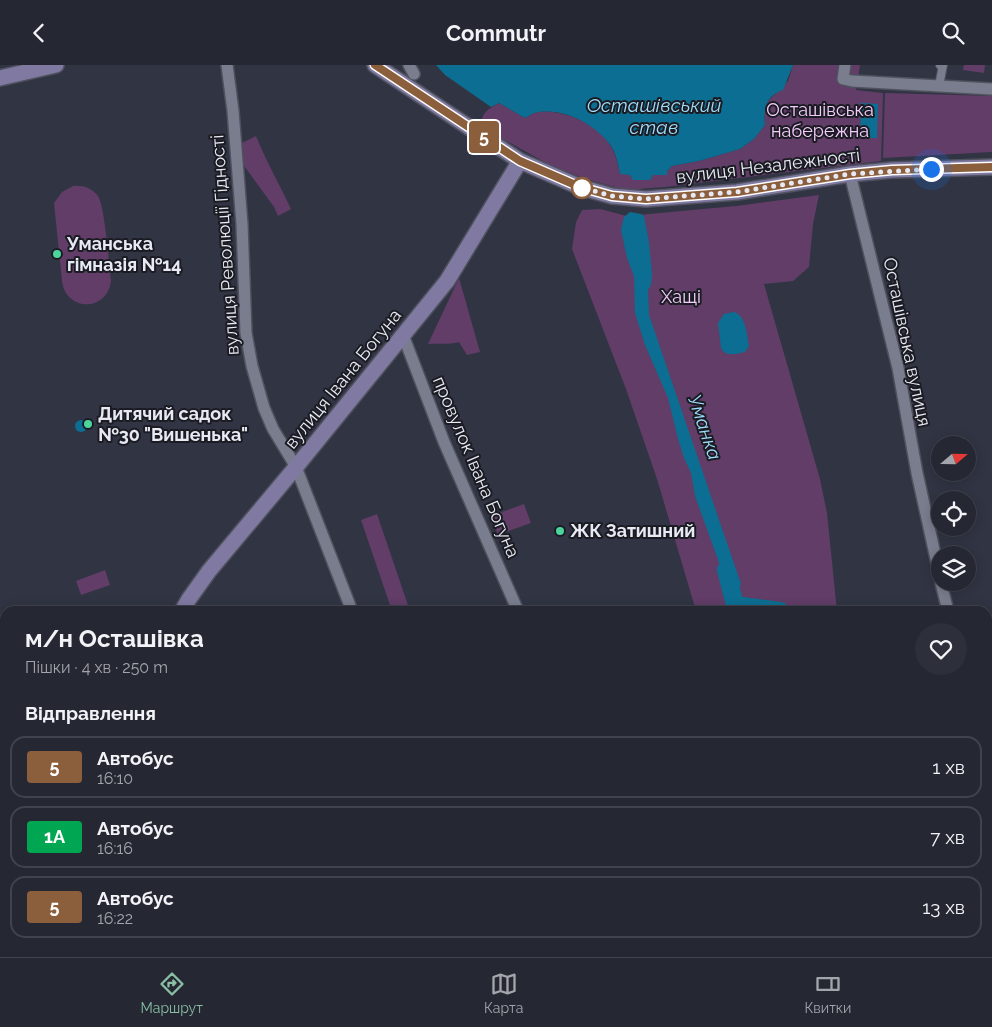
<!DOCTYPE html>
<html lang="uk">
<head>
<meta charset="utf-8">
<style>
	body { margin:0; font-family:Raleway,sans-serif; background:#2d2f3a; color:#f1f3f6; height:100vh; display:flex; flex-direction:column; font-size:19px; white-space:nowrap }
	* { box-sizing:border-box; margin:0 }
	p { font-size:16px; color:#a3a5ac }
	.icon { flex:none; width:28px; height:28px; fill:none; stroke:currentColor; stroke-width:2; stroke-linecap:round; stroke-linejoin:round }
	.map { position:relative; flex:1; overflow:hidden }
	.side { position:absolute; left:0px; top:541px; width:992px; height:351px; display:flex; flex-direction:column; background:#252732; border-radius:15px 15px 0 0; box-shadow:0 2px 12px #0003,0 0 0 1px #42444d }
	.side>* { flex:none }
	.badge { padding:0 10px; border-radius:4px; font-size:18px; line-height:32px }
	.needle { width:32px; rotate:70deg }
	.buttons { position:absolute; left:931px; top:371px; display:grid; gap:10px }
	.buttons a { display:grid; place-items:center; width:45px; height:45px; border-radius:50%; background:#252732; box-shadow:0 2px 12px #0003,0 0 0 1px #42444d; font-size:25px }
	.you { position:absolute; width:25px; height:25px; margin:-12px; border:4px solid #fff; border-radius:50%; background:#1a73e8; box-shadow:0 0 0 8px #1a73e833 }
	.map>.badge { position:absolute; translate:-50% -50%; box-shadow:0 0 0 2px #fff }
	h2 { padding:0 25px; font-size:19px; line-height:45px }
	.round { display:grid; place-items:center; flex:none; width:52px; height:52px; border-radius:26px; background:#2d2f3a }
	.headline { display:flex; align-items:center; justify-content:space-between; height:85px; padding:0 25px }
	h1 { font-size:24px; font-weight:700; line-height:38px }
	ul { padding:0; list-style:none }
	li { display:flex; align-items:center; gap:15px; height:62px; margin:0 10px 8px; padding:0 15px; border:2px solid #42444d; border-radius:15px }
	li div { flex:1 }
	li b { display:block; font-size:19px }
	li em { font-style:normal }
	li .badge { min-width:55px; font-weight:700; text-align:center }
	header { display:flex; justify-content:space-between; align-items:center; height:65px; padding:0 25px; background:#252732; font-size:22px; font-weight:700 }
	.dock { display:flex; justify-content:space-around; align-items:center; height:70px; border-top:1px solid #42444d; background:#252732; font-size:14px; color:#a3a5ac }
	.dock a { display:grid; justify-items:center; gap:2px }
	.dock .selected { color:#8abfa5 }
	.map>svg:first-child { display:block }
</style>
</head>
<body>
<header><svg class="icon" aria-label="back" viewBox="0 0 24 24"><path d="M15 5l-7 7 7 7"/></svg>Commutr<svg class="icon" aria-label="search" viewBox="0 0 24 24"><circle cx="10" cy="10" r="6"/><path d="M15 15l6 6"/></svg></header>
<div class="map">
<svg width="992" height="892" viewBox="0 0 992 892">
	<rect width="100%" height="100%" fill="#313443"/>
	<!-- green -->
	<g fill="#613d68">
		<path d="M793,0H860L856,25L883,28L881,96L665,122L625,125L583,113L550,100L481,62C481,48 488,44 499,38L525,53C529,51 534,47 539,47C563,44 598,59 610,80C616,89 618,99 620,109L667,110V106L672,101L699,96L740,84L754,74L765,60L764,47L767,37L788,16Z"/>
		<path d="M964,0H985L984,8L963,5Z"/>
		<path d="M885,28L992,31V87L883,93Z"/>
		<path d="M256,71C266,96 280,120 291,144L278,151L274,142L242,98L240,79Z"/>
		<path d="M73,121C83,120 92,123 98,131C105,142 109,200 111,216C107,247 66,247 62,216L54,138L62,127Z"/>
		<path d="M819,130L813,159L809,202L793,216L764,219L820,414L827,448L837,546H696L657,414L626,324L572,184L576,157L582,145L600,144L627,151L736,141Z"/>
		<path d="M459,213L480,287L467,290L459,277C449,280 439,278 428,279Z"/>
		<path d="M524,439L531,458L498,470L491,451Z"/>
		<path d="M377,449L410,546H392L361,455Z"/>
		<path d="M105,505L110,520L81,530L76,516Z"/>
	</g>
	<!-- water -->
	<g fill="#0c6e92">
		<path d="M436,0H793L783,25C766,31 763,43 765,60L754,74L740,84L699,96L672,101L667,106V110H653L650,115H633L630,110L620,109C618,99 616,86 608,77C592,58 565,44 539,47C534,47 529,51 525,53L499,38L491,42L445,10Z"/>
		<path d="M861,38L878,39L877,73H860Z"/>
		<path d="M630,147L641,149L644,151L649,178L652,209L651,220L648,225L649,250L741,519L738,524L730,528L695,431L691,408L684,393L678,374L668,333L645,280L635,248L634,211L627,193L621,165L624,152Z"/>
		<path d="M734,247C746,250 747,271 749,281L745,287C736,289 725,292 721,283L718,258L724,249Z"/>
		<circle cx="81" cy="361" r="6"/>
	</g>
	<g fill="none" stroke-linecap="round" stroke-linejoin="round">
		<!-- stream -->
		<g stroke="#0c6e92" stroke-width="3">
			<path d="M482,888L491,892"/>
			<path d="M294,892L300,888"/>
			<path d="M945,892L950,888"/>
		</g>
		<!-- river -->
		<g stroke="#0c6e92" stroke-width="18">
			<path d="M726,505L735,540L780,546"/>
			<path d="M988,861L992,862"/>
		</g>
		<defs>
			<path id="pedestrian" d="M939,21L943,0H940"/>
			<g id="minor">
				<path d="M227,0L233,46L242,159L246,268L252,301L264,343L273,364L296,402L352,546"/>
				<path d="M409,0L414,9"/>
				<path d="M845,0L843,14L852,16L992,24"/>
				<path d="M850,109L898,303L917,408L940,512"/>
				<path d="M403,270L444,377L518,546"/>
				<path d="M941,518L948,546"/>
				<path d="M988,580L992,572"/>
				<path d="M0,631L5,628"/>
				<path d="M988,752L990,774"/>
				<path d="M658,888L660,892"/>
			</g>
			<g id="secondary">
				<path d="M375,0L520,96L580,122L612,131L646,134L737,127L850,109L892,105L992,102"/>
				<path d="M0,13L56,0"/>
				<path d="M182,546L189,534L209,506L296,402L447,216L520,96"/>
				<path d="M0,573L5,580"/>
				<path d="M19,892L21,888"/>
			</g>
		</defs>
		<!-- pedestrian casing -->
		<use href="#pedestrian" stroke="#4f525e" stroke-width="10"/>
		<!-- minor casing -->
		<use href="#minor" stroke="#4f525e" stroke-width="14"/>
		<!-- secondary casing -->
		<use href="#secondary" stroke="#4f525e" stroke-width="18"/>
		<!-- pedestrian -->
		<use href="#pedestrian" stroke="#797d8e" stroke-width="8"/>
		<!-- minor -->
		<use href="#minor" stroke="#797d8e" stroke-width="11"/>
		<!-- secondary -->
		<use href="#secondary" stroke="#8079a2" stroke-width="15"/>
	</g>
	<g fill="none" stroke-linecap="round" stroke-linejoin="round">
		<defs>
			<path id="line" d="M375,0L520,96L580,122L612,131L646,134L737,127L850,109L892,105L992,102"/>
		</defs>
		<!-- line casing -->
		<use href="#line" stroke="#fff" stroke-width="11"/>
		<!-- line -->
		<use href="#line" stroke="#8b5e3c" stroke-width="8"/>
		<!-- walk -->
		<path stroke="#e7eaf3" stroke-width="5" stroke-dasharray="0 9" d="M582,123L580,122L612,131L646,134L737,127L850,109L931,104"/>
	</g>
	<!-- markers -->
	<circle fill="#fff" stroke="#8b5e3c" stroke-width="2.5" cx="582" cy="123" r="10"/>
	<g fill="#4bd49b" stroke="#1b1c23" stroke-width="2">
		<circle cx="57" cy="189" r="5"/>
		<circle cx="88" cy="359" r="5"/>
		<circle cx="560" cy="466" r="5"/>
	</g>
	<g text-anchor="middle" stroke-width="4" stroke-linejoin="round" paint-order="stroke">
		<!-- park labels -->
		<g font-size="18" fill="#f4ccfb" stroke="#1b1c23">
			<text x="820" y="51">Осташівська<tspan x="820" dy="21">набережна</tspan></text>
			<text x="681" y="238">Хащі</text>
		</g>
		<!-- street labels -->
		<g font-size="18" fill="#e7eaf3" stroke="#1b1c23">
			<text transform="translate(768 101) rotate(-7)" y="6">вулиця Незалежності</text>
			<text transform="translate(225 180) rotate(-94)" y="6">вулиця Революції Гідності</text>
			<text transform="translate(907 277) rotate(78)" y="6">Осташівська вулиця</text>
			<text transform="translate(343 314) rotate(-51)" y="6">вулиця Івана Богуна</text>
			<text transform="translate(476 402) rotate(67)" y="6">провулок Івана Богуна</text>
		</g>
		<!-- poi labels -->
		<g font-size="18" font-weight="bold" fill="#e7eaf3" stroke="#1b1c23" text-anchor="start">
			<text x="67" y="185">Уманська<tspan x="67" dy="21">гімназія №14</tspan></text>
			<text x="98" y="355">Дитячий садок<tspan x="98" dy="21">№30 "Вишенька"</tspan></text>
			<text x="570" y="472">ЖК Затишний</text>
		</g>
		<!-- water labels -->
		<g font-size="19" font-style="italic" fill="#9edcfb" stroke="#1b1c23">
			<text x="654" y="47">Осташівський<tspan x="654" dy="22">став</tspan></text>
			<text transform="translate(705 362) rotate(71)" y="7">Уманка</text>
		</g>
	</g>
</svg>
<div class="buttons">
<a><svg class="needle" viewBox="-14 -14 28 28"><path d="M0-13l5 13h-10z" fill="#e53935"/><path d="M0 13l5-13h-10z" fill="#a3a5ac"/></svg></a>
<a><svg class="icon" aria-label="locate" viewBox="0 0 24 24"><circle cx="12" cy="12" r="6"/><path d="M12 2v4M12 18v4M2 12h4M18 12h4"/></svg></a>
<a><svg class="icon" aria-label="layers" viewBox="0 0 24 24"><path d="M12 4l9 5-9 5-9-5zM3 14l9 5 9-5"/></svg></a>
</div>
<div class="you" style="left:931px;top:104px"></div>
<b class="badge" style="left:484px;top:72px;background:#8b5e3c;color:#fff">5</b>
<section class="side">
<div class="headline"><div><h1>м/н Осташівка</h1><p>Пішки · 4 хв · 250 m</p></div><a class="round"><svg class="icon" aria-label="heart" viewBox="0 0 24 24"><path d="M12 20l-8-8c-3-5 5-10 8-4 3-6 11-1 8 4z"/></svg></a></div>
<h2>Відправлення</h2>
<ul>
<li><span class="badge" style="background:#8b5e3c;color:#fff">5</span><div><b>Автобус</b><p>16:10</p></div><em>1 хв</em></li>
<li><span class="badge" style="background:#00a651;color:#fff">1А</span><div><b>Автобус</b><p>16:16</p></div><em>7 хв</em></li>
<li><span class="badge" style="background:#8b5e3c;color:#fff">5</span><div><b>Автобус</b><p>16:22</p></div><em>13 хв</em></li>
</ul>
</section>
</div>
<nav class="dock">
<a class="selected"><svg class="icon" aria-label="directions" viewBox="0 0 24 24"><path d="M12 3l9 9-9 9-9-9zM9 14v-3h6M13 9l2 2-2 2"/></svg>Маршрут</a>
<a><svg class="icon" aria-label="map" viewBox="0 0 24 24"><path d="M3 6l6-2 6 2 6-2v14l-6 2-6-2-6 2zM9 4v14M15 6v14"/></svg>Карта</a>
<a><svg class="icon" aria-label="tickets" viewBox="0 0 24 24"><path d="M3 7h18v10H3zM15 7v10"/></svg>Квитки</a>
</nav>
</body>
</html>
